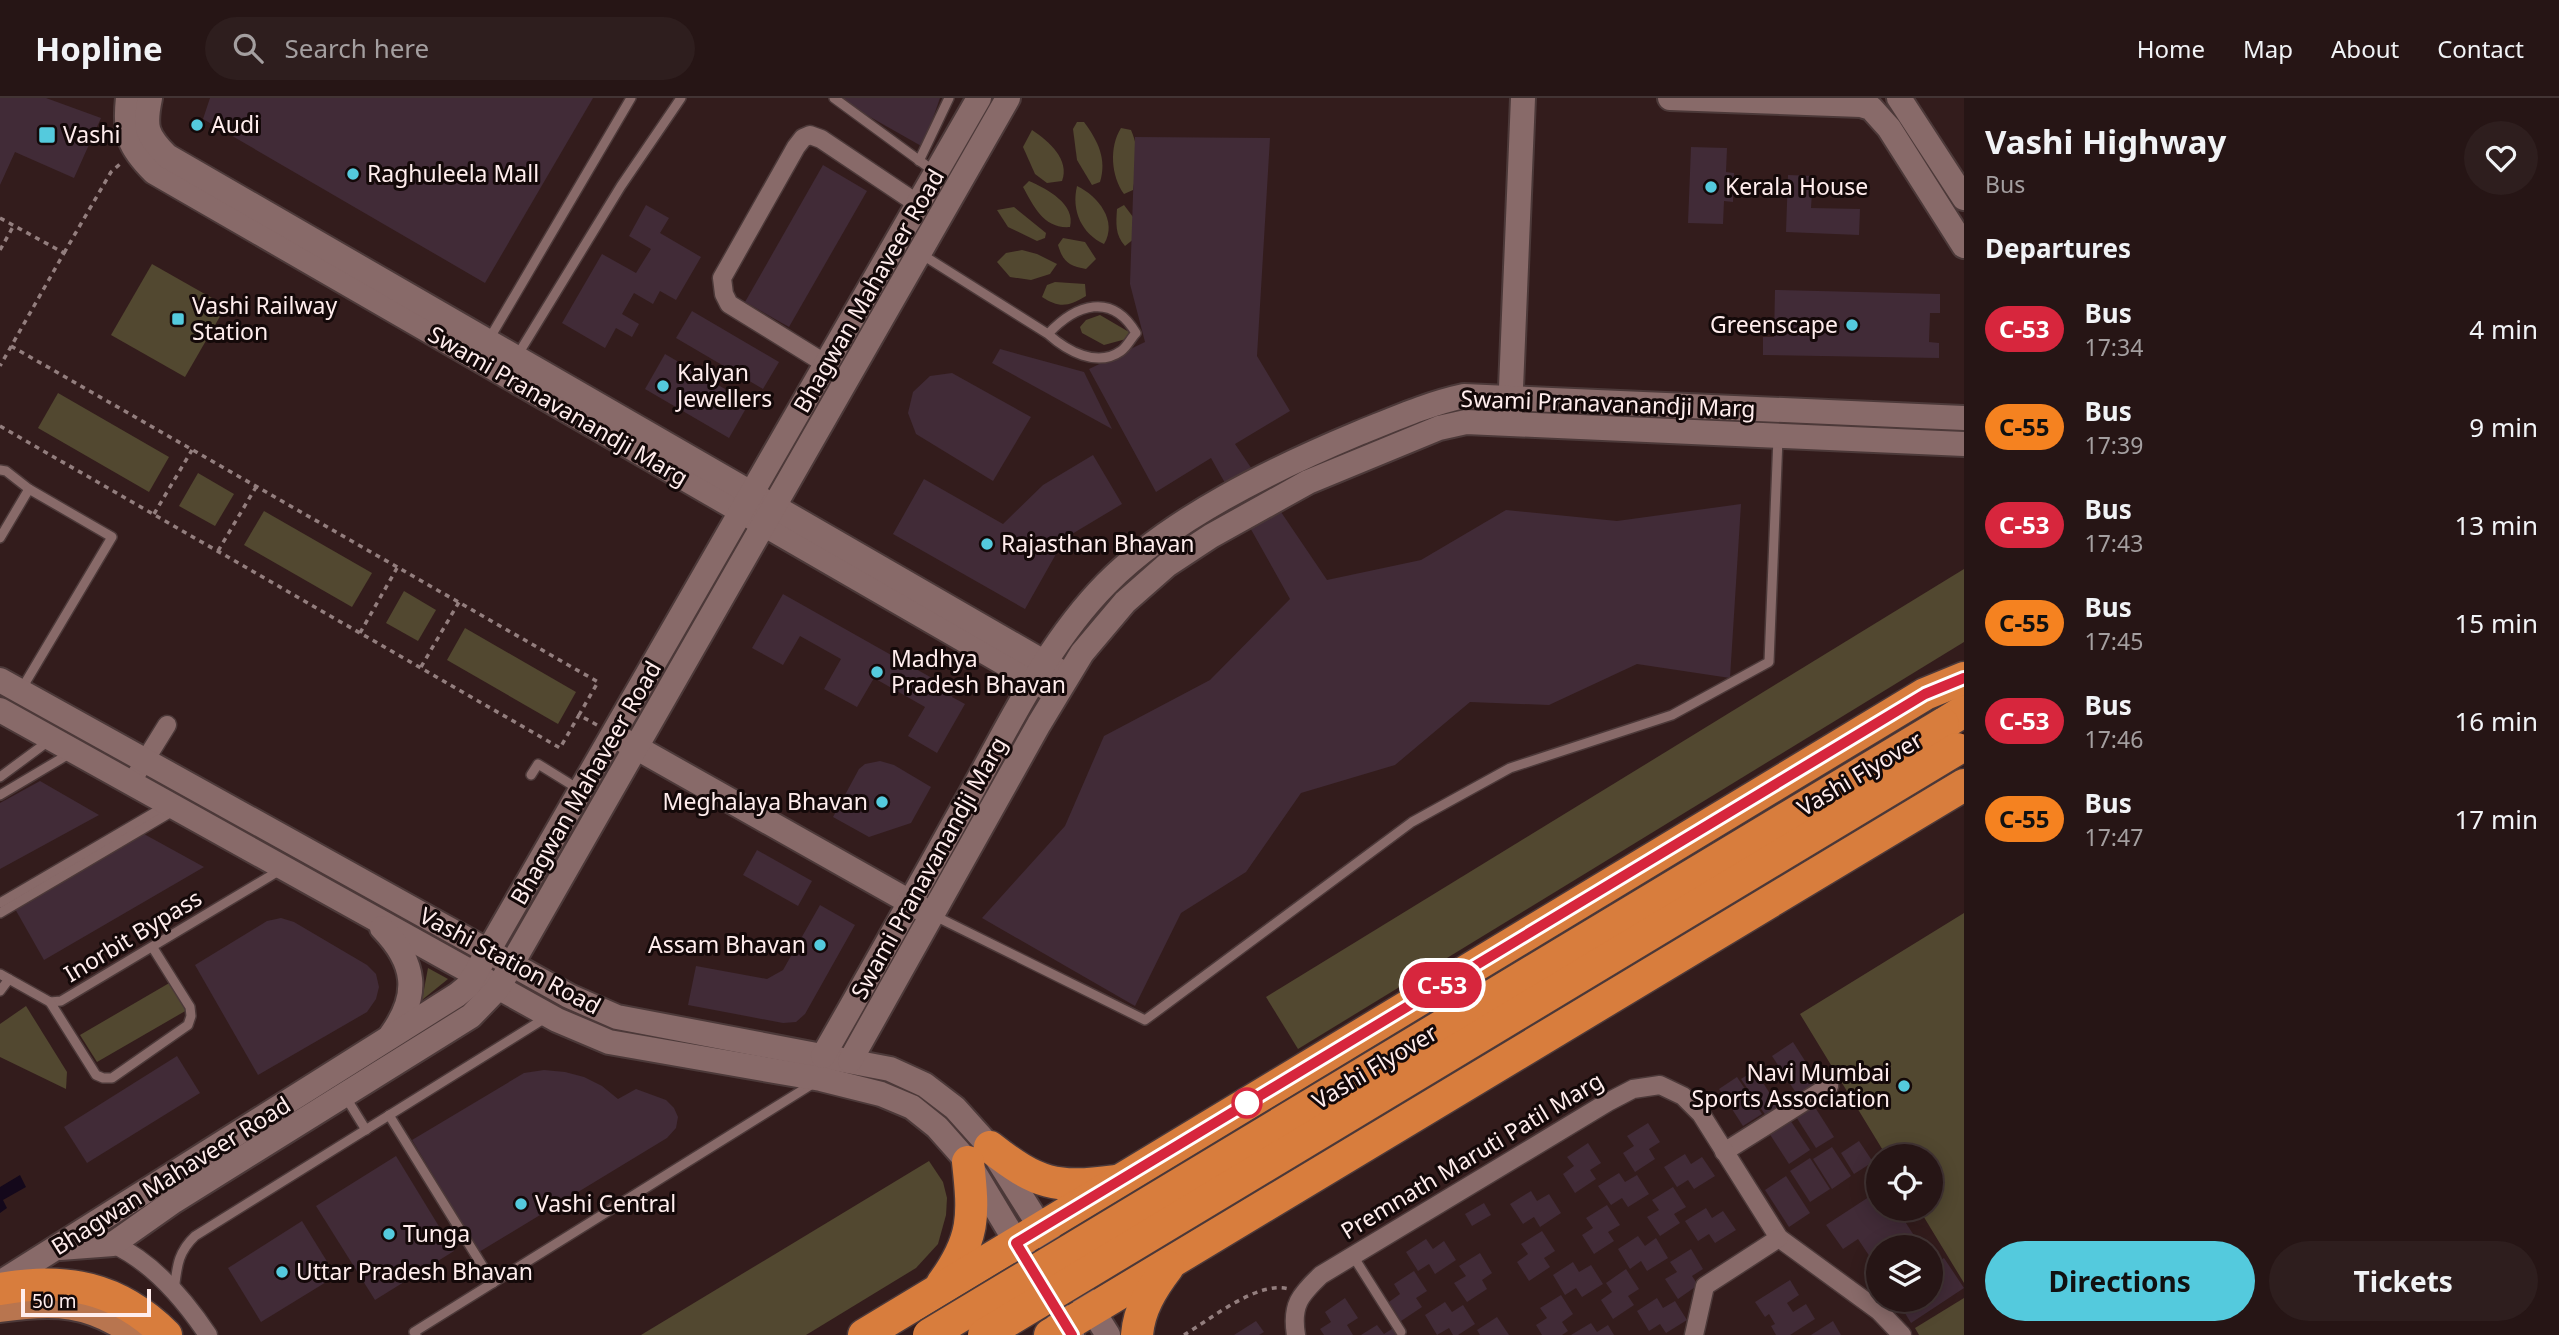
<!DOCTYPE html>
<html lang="en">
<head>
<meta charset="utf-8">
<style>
	body { margin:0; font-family:"Noto Sans",sans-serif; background:#2e1e1e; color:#f1f3f6; height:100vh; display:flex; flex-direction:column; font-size:26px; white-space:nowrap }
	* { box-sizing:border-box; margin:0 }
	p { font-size:23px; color:#a49fa0 }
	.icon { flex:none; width:38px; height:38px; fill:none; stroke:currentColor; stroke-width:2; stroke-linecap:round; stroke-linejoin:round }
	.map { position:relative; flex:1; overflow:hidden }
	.details { display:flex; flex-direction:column; background:#261515; width:595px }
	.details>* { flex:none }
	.badge { padding:0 14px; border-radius:23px; font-size:24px; line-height:46px }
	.fabs { position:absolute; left:1866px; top:1046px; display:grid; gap:14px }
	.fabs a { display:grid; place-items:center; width:77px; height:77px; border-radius:50%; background:#261515; box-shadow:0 4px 18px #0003,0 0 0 2px #423434; font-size:35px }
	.scale { position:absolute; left:21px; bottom:18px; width:130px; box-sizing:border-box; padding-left:7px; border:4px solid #ffeded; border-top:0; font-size:19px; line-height:24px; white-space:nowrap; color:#ffeded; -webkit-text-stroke:5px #140909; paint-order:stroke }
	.map>.badge { position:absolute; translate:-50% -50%; box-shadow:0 0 0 4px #fff }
	h2 { padding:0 21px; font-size:26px; line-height:63px }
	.round { display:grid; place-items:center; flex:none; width:74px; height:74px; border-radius:37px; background:#2e1e1e }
	.headline { display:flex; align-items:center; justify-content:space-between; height:119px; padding:0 21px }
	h1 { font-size:33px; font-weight:700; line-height:52px }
	.action { display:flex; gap:14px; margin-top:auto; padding:14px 21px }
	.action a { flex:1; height:80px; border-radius:42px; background:#54cadd; color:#111; font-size:28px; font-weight:700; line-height:80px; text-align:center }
	.action a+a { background:#2e1e1e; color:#f1f3f6 }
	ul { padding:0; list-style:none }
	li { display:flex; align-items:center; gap:21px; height:98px; padding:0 21px }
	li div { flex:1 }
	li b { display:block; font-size:26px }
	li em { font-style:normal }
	li .badge { min-width:77px; font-weight:700; text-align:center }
	header { display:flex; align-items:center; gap:42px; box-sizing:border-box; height:98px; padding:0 35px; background:#261515; border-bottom:2px solid #423434 }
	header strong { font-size:33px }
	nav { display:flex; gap:38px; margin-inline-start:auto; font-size:24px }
	.search { width:490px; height:63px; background:#2e1e1e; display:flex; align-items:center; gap:18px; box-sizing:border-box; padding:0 24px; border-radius:38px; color:#a49fa0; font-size:26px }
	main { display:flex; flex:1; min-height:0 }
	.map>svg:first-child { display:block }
</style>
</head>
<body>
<header>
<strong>Hopline</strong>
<div class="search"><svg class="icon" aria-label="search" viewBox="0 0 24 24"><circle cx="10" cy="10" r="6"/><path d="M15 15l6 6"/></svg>Search here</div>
<nav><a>Home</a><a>Map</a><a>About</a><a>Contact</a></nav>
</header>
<main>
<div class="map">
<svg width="1964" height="1237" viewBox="0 0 1964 1237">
	<rect width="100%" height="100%" fill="#331c1c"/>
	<!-- green -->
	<g fill="#524830">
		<path d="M1077,24H1084C1098,43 1107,61 1100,84L1092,87L1077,62L1073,31Z"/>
		<path d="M1121,30L1131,32C1141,56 1137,68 1133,92L1124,96C1111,78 1109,49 1121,30Z"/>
		<path d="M1032,32C1049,43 1070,62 1062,83L1047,85L1035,76L1023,49Z"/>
		<path d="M1029,83C1047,91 1076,106 1070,129C1044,131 1034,109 1023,89Z"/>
		<path d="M1077,88C1098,98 1118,123 1104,146C1082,136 1071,113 1077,88Z"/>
		<path d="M1124,107L1136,123L1135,140L1125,148C1115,137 1116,125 1117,111Z"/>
		<path d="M1014,109L1046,135L1045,140L1037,143L1008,129L997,112Z"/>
		<path d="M1063,140L1085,144L1096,161L1086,171C1069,168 1063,164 1058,147Z"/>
		<path d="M1022,152L1037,156L1057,166L1050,176L1031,182L1010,179L997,164L1006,155Z"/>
		<path d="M152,166L226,208L185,279L111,237Z"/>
		<path d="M1055,184L1085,186L1086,198C1068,209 1059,210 1042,199L1047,187Z"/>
		<path d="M1100,217L1129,234L1126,241L1104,247L1082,235L1080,229L1086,222Z"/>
		<path d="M58,295L169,359L149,394L38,330Z"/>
		<path d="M198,375L234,396L215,428L179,408Z"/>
		<path d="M264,413L372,475L352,509L244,447Z"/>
		<path d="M1964,471V544L1298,951L1266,899Z"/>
		<path d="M404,493L436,512L418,543L386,525Z"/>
		<path d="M465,530L576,594L558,626L447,562Z"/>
		<path d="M1964,815V1185L1919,1111H1930V1059H1887L1800,916Z"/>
		<path d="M428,870L448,881L422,902Z"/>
		<path d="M171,884L187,912L97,964L80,937Z"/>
		<path d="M26,908L67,974L66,991L0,959V926Z"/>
		<path d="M929,1063L943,1084L947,1100L946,1117L938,1146L916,1170L806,1237H641Z"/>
		<path d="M1964,1200V1237H1919L1915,1230Z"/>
	</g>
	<!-- water -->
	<path fill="#14081b" d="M20,1077L26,1089L3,1102L7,1110L0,1115V1089Z"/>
	<!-- building -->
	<g fill="#412b37">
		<path d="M0,0H46L101,20L74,80L15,54L0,87Z"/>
		<path d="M210,0H593L485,185L203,21Z"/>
		<path d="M844,0H940L923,49L842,3Z"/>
		<path d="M1135,39L1270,40L1257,258L1290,313L1235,346L1327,482L1421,462L1506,412L1617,423L1741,406L1730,580L1637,566L1549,607L1470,604L1395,667L1301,695L1246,774L1181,815L1135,908L982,820L1065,728L1104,638L1210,582L1290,501L1211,360L1156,394L1089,271L1145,244L1130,186Z"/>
		<path d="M1691,49L1727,50L1726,74L1734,75L1733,104L1724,103L1723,126L1688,125Z"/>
		<path d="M823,67L867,93L789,229L745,204Z"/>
		<path d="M1788,77L1813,78L1811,110L1860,111L1859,137L1786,134Z"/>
		<path d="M646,107L669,120L660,135L701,159L676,202L660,193L653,206L634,195L622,216L639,226L632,239L616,230L605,250L562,225L602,156L636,175L651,151L629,138Z"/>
		<path d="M1775,192L1940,196V215H1930L1929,244L1939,245V260L1763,257V239H1774Z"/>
		<path d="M692,213L779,264L763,291L676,240Z"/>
		<path d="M1000,251L1084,274L1112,331L992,265Z"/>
		<path d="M665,256L749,305L729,340L645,291Z"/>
		<path d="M952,275L1031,319L993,383L916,336L908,315L913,294L930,278Z"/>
		<path d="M1093,357L1122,406L1072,436L1056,456L1025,511L893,436L924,381L1003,426L1043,387Z"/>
		<path d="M783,496L955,593L952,599L965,606L937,655L908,638L925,609L874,580L857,609L824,591L841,561L800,538L783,567L752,550Z"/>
		<path d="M880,663L894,667L931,689L911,725L869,739L833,719L859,671L865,666Z"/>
		<path d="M40,683L99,717L0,771V705Z"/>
		<path d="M144,736L204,769L44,862L14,809Z"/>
		<path d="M757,752L812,783L798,808L743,777Z"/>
		<path d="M820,807L855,827L805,916L796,924L783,925L688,907L696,868L767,881L783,872Z"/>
		<path d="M281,820L294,824L367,867L376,876L379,889L376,901L367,914L258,977L195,867L267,823Z"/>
		<path d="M1793,944L1821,988L1800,1001L1772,958Z"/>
		<path d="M177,958L200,995L87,1065L64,1029Z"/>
		<path d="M544,972L565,974L584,979L602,988L618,1001L636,991L666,1002L674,1010L678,1019L676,1030L667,1040L479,1154L412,1042L524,975Z"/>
		<path d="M1755,972L1779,1010L1766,1018L1741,981Z"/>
		<path d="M1737,979L1762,1016L1743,1028L1719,991Z"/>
		<path d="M1811,1003L1834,1039L1816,1050L1793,1014Z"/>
		<path d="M1788,1019L1810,1052L1789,1066L1767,1032Z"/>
		<path d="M1648,1025L1660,1044L1649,1051L1655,1061L1635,1074L1623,1055L1634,1048L1627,1038Z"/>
		<path d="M1859,1043L1873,1064L1854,1076L1841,1055Z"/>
		<path d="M1588,1045L1601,1065L1590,1072L1596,1081L1575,1095L1563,1076L1574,1068L1567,1059Z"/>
		<path d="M1832,1049L1851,1078L1832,1091L1813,1061Z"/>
		<path d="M1685,1056L1691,1066L1702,1059L1715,1078L1694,1091L1688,1082L1677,1089L1664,1069Z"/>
		<path d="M396,1058L454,1153L375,1202L316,1108Z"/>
		<path d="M1810,1060L1830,1091L1810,1104L1790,1073Z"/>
		<path d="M1619,1075L1625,1084L1637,1077L1649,1096L1628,1109L1622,1100L1611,1107L1598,1088Z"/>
		<path d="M1786,1078L1810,1115L1789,1129L1765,1092Z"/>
		<path d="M1673,1089L1686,1109L1674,1116L1680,1125L1660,1138L1647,1119L1659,1112L1652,1102Z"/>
		<path d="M1531,1093L1537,1103L1549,1096L1561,1115L1540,1129L1534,1119L1523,1126L1510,1106Z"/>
		<path d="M1878,1093V1111H1897L1922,1150H1878V1171L1858,1141L1843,1151L1826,1127Z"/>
		<path d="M1484,1105L1491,1117L1472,1128L1465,1116Z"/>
		<path d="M1607,1107L1620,1127L1608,1134L1614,1143L1594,1156L1582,1137L1593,1130L1586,1120Z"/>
		<path d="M1706,1110L1712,1120L1723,1113L1736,1132L1715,1145L1709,1136L1698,1143L1685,1123Z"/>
		<path d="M302,1123L336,1178L261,1224L228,1170Z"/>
		<path d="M1542,1133L1555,1153L1544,1160L1550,1169L1529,1183L1517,1164L1528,1156L1521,1146Z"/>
		<path d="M1638,1138L1645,1148L1656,1140L1668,1160L1647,1173L1641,1163L1630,1171L1618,1151Z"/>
		<path d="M1426,1141L1433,1151L1444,1143L1456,1162L1435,1176L1429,1166L1418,1173L1406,1154Z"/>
		<path d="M1691,1151L1703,1171L1692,1178L1698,1187L1678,1201L1665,1181L1677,1174L1670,1164Z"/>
		<path d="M1480,1155L1492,1175L1482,1182L1487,1191L1467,1204L1454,1185L1466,1178L1459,1168Z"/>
		<path d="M1944,1160L1964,1190L1911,1225L1897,1202H1930V1169Z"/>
		<path d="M1573,1164L1579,1174L1591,1167L1603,1186L1582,1199L1576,1190L1565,1197L1553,1177Z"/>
		<path d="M1626,1171L1639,1191L1628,1198L1634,1207L1613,1221L1601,1202L1612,1194L1606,1185Z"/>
		<path d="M1414,1173L1427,1193L1416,1200L1422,1209L1401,1223L1389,1204L1400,1196L1394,1186Z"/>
		<path d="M1790,1182L1799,1197L1787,1205L1793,1214L1806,1206L1815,1221L1790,1237H1776L1771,1228L1775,1226L1769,1216L1765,1219L1755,1204Z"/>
		<path d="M1561,1197L1573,1216L1562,1224L1568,1233L1562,1237H1542L1536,1227L1547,1220L1540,1210Z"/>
		<path d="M1345,1200L1358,1220L1347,1227L1353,1237H1324L1320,1231L1331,1224L1325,1214Z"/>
		<path d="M1657,1200L1663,1210L1675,1203L1687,1222L1666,1235L1660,1226L1649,1233L1637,1213Z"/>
		<path d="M1445,1204L1452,1214L1463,1207L1475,1226L1458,1237H1453L1449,1230L1437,1237L1425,1217Z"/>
		<path d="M1497,1219L1509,1237H1480L1477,1232Z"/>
		<path d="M1256,1223L1264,1234L1259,1237H1234Z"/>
		<path d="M1833,1223L1841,1237H1811Z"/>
		<path d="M1591,1225L1597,1234L1608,1227L1614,1237H1571Z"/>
		<path d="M1377,1227L1384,1236L1395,1229L1400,1237H1361Z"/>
	</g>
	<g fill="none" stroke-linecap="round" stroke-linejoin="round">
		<defs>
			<g id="lane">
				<path d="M834,0L935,74"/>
				<path d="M919,63L949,0"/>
				<path d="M921,156L1048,236C1076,206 1112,194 1136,235C1131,240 1127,249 1121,253C1097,270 1067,253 1048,236"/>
				<path d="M488,243L631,0"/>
				<path d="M517,258L621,88L681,0"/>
				<path d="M0,372L6,373L29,391"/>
				<path d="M0,440L29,391L112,439L21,592"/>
				<path d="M531,677L538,666L580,692"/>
				<path d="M0,679L50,642"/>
				<path d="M0,697L69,656"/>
				<path d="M0,805L164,709"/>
				<path d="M0,815L173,713"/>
				<path d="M933,817L1145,922L1412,724L1510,670L1672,617L1769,564L1778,340"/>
				<path d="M0,876L50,904L61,903L282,771"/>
				<path d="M0,893L9,881"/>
				<path d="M50,904L96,977L103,980H112L188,927L191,918L190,909L153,850"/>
				<path d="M345,998L366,1032"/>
				<path d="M389,1017L493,1185"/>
				<path d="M1353,1158L1401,1234"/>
				<path d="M174,1193C177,1170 177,1155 195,1138L547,919"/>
				<path d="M416,1237L414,1234L814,985"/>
			</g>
			<g id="street">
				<path d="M826,266L729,206L724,196L722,180L796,49L803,40L810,37L821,41L918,106"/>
				<path d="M131,685L167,627"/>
				<path d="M1724,1054L1829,988"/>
				<path d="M113,1146C152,1164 184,1201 208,1237"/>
				<path d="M1296,1237C1291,1207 1300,1197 1321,1177L1608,1004L1633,991L1660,987L1683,998L1701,1016L1779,1140L1879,1213L1902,1237"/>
				<path d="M1694,1237L1705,1188L1779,1140"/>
			</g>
			<g id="secondary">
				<path d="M128,0C124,36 129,49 154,74L1049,591"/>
				<path d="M150,0C144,29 146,37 167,58L1059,573"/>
				<path d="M1670,0L1861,7L1871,10L1889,30L1964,148"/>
				<path d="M1899,0L1964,100"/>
				<path d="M1510,314L1523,0"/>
				<path d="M0,582L569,898L617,919L890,971L925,987L955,1010L990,1049L1108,1237"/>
				<path d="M0,612L557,922L609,944L821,981L881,996L912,1009L937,1029L968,1064L1072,1237"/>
				<path d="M623,642L924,812"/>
				<path d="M382,830C416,865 420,897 391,937"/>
				<path d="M823,958C873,871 922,783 971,695C1011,623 1048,545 1106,486C1171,420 1275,370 1359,335C1394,321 1427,306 1464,298L1964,320"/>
				<path d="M850,963L1039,626L1082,555L1125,504L1167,467L1211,438L1308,384L1439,330L1466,324L1964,346"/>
				<path d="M60,1150L113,1146L174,1103L471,918L498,890L1008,0"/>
				<path d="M0,1185L457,897L468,888L979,0"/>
			</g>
			<path id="primary" d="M0,1211C54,1203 90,1204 135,1237"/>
			<g id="highway">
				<path d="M1943,626L1964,613"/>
				<path d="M990,1049C1037,1086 1055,1091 1115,1083"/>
				<path d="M942,1186C975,1141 974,1118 968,1064"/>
				<path d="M0,1191C65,1179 118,1189 166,1237"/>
				<path d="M864,1237L1925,596L1964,580"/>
				<path d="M1050,1237L1964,687"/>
				<path d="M1137,1237C1139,1211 1152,1190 1168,1169"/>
			</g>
		</defs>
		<!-- lane casing -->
		<use href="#lane" stroke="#4c3939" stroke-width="12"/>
		<!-- street casing -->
		<use href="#street" stroke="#4c3939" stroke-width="21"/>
		<!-- secondary casing -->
		<use href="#secondary" stroke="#4c3939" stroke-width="28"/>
		<!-- primary casing -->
		<use href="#primary" stroke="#4c3939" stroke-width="30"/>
		<!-- highway casing -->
		<use href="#highway" stroke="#4c3939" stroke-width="35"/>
		<!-- path -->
		<g stroke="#937e7e" stroke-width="3.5" stroke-dasharray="5 5" stroke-linecap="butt">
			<path d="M0,120L64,155L0,268"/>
			<path d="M0,152L14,127"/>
			<path d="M64,155L111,74L120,66"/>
			<path d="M11,248L598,584L579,617L597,627"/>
			<path d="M0,328L560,650L579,617"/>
			<path d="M154,416L192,352"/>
			<path d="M218,453L256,389"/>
			<path d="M360,535L397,470"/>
			<path d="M421,569L459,504"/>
			<path d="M1184,1237C1211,1221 1258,1182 1289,1191"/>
		</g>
		<!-- lane -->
		<use href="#lane" stroke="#886a69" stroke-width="9"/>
		<!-- street -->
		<use href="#street" stroke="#886a69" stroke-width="18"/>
		<!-- secondary -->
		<use href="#secondary" stroke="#886a69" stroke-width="24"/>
		<!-- primary -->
		<use href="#primary" stroke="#b8754f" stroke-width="26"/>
		<!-- highway -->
		<use href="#highway" stroke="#d87d3d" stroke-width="32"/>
		<defs>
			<g id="highway-bridge">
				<path d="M929,1237L1943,626"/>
				<path d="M984,1237L1957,651"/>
			</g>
		</defs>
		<!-- highway-bridge casing -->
		<use href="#highway-bridge" stroke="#4c3939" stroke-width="35" stroke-linecap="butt"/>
		<!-- highway-bridge -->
		<use href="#highway-bridge" stroke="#d87d3d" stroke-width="32"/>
	</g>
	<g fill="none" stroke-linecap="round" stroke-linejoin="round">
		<defs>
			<path id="line" d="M1072,1237L1016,1145L1925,596L1964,580"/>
		</defs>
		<!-- line casing -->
		<use href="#line" stroke="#fff" stroke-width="16"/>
		<!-- line -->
		<use href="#line" stroke="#d7263d" stroke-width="10"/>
	</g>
	<!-- markers -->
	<g fill="#54cadd" stroke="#140909" stroke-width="2.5">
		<circle cx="197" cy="27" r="7"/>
		<rect x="38" y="28" width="18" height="18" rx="3.5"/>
		<circle cx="353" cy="76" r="7"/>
		<circle cx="1711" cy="89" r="7"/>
		<rect x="171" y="214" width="14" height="14" rx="3.5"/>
		<circle cx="1852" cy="227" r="7"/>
		<circle cx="663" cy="288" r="7"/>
		<circle cx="987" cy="446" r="7"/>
		<circle cx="877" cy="574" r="7"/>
		<circle cx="882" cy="704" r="7"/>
		<circle cx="820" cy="847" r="7"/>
		<circle cx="1904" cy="988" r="7"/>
		<circle cx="521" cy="1106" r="7"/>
		<circle cx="389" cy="1136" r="7"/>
		<circle cx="282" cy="1174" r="7"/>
	</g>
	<circle fill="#fff" stroke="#d7263d" stroke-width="3.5" cx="1247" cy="1005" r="14"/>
	<g text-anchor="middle" stroke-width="6" stroke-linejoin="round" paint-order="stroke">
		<!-- poi labels -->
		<g font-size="23" fill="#ffeded" stroke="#140909" text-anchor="start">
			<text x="211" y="35">Audi</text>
			<text x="63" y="45">Vashi</text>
			<text x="367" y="84">Raghuleela Mall</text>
			<text x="1725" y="97">Kerala House</text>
			<text x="192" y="216">Vashi Railway<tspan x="192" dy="26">Station</tspan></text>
			<text x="1838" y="235" text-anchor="end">Greenscape</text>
			<text x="677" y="283">Kalyan<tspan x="677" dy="26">Jewellers</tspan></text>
			<text x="1001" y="454">Rajasthan Bhavan</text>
			<text x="891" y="569">Madhya<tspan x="891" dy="26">Pradesh Bhavan</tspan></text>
			<text x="868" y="712" text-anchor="end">Meghalaya Bhavan</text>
			<text x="806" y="855" text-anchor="end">Assam Bhavan</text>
			<text x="1890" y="983" text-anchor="end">Navi Mumbai<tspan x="1890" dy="26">Sports Association</tspan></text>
			<text x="535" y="1114">Vashi Central</text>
			<text x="403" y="1144">Tunga</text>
			<text x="296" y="1182">Uttar Pradesh Bhavan</text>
		</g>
		<!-- street labels -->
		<g font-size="23" fill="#ffeded" stroke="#140909">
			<text transform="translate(869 193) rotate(-60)" y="8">Bhagwan Mahaveer Road</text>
			<text transform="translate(1608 306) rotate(2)" y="8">Swami Pranavanandji Marg</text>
			<text transform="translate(558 308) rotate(30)" y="8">Swami Pranavanandji Marg</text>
			<text transform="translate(1860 676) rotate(-31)" y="8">Vashi Flyover</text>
			<text transform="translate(586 685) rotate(-60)" y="8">Bhagwan Mahaveer Road</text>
			<text transform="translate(929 770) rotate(-61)" y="8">Swami Pranavanandji Marg</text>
			<text transform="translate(133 838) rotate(-31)" y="8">Inorbit Bypass</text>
			<text transform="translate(510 863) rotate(28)" y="8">Vashi Station Road</text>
			<text transform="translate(1375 969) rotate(-31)" y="8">Vashi Flyover</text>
			<text transform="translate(1472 1058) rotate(-31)" y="8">Premnath Maruti Patil Marg</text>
			<text transform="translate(171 1078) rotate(-32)" y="8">Bhagwan Mahaveer Road</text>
		</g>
	</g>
</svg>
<div class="fabs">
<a><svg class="icon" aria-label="locate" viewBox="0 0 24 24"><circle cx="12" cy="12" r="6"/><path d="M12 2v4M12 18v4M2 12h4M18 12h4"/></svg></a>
<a><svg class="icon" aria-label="layers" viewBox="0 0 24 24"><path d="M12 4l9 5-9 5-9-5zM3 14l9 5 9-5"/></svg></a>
</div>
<div class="scale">50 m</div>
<b class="badge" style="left:1442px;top:887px;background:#d7263d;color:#fff">C-53</b>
</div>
<section class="details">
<div class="headline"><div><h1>Vashi Highway</h1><p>Bus</p></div><a class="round"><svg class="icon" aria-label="heart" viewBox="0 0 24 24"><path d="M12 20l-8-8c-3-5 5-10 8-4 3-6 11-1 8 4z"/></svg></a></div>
<h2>Departures</h2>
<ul>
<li><span class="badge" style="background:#d7263d;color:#fff">C-53</span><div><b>Bus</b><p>17:34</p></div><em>4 min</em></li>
<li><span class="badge" style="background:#f58220;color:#111">C-55</span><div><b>Bus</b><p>17:39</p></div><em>9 min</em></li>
<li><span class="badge" style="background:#d7263d;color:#fff">C-53</span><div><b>Bus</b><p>17:43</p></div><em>13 min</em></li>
<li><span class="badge" style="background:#f58220;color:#111">C-55</span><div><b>Bus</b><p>17:45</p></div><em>15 min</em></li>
<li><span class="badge" style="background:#d7263d;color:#fff">C-53</span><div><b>Bus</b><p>17:46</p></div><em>16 min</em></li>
<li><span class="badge" style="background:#f58220;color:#111">C-55</span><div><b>Bus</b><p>17:47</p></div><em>17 min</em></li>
</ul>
<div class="action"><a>Directions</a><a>Tickets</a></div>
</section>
</main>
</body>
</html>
